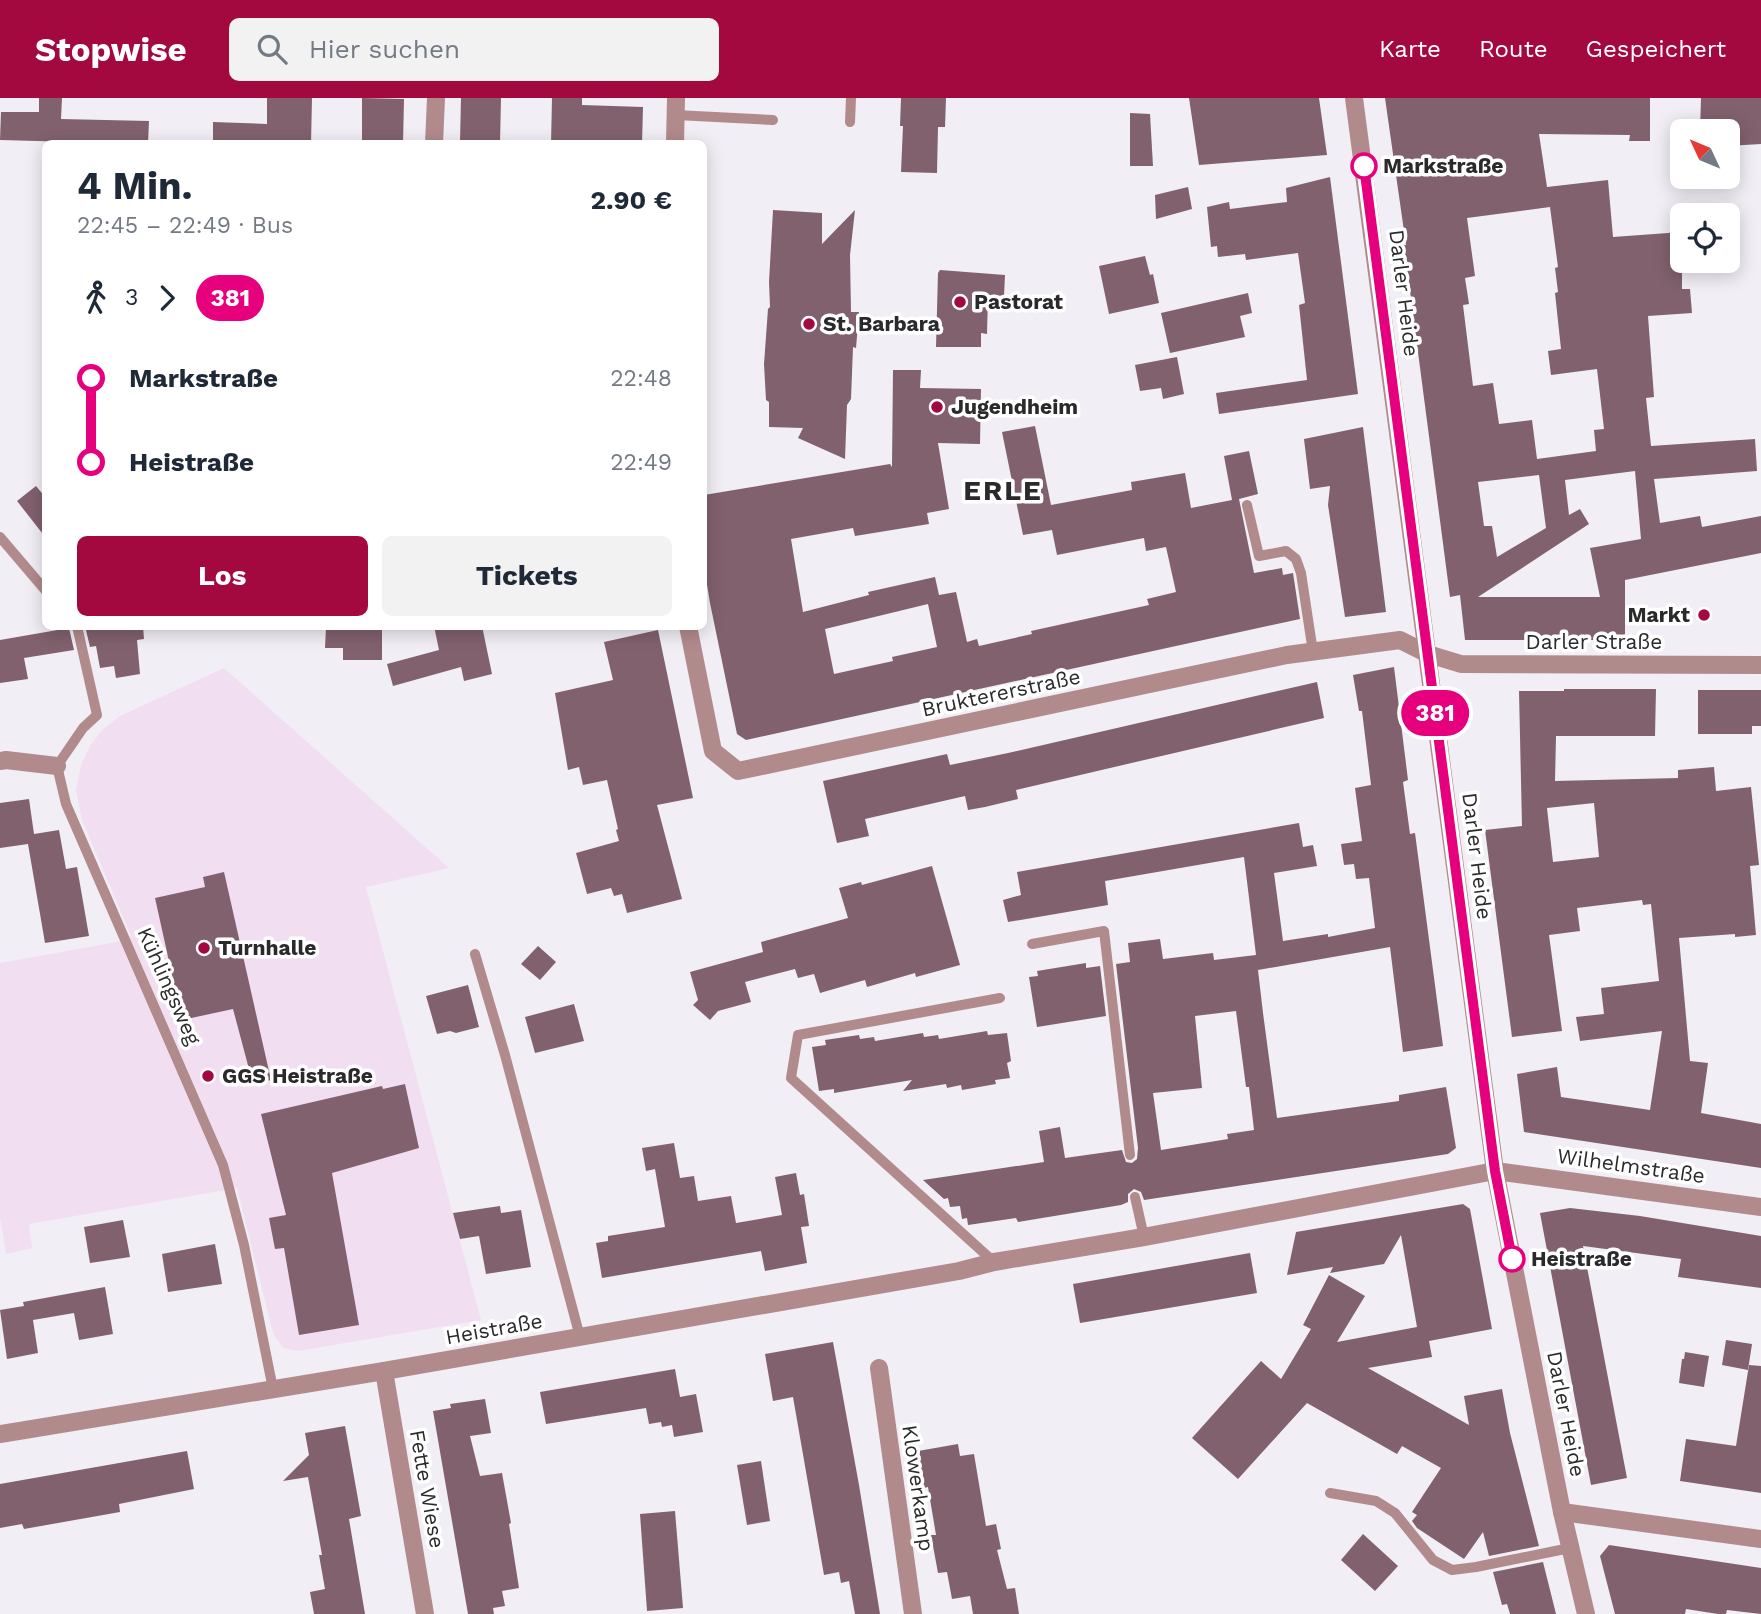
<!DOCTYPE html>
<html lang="de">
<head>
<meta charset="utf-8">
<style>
	body { margin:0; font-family:"Work Sans",sans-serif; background:#f2f2f3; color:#1f2937; height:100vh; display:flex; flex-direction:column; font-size:26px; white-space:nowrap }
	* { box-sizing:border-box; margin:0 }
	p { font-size:23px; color:#747a83 }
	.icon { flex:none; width:38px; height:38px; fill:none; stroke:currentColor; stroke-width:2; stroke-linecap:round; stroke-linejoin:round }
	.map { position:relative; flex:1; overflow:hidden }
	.drawer { position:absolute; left:42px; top:42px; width:665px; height:490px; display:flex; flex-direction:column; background:#fff; border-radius:10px; box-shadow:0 4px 18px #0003 }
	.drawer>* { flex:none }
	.badge { padding:0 14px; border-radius:23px; font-size:24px; line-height:46px }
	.needle { width:46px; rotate:314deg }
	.controls { position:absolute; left:1670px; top:21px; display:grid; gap:14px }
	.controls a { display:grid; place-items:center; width:70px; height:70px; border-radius:10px; background:#fff; box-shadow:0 4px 18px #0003; font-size:35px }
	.map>.badge { position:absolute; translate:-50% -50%; box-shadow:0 0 0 4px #fff }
	.legs { display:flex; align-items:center; gap:10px; height:77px; padding:0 35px; font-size:23px }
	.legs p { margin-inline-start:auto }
	.head { display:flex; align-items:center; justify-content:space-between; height:119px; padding:0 35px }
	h1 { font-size:38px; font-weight:700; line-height:52px }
	.action { display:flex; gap:14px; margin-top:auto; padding:14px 35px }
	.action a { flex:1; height:80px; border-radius:10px; background:#a3083f; color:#fff; font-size:28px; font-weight:700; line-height:80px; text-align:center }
	.action a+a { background:#f2f2f3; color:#1f2937 }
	ul { padding:0 35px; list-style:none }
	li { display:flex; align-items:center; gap:24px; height:84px; font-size:26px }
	li i { display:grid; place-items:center; width:10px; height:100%; margin:0 9px; background:currentColor }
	li i::after { content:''; width:18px; height:18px; margin:-9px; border:5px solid; border-radius:50%; background:#fff }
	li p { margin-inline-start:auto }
	li:first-child i { background:linear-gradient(#0000 50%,currentColor 0) }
	li:last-child i { background:linear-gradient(currentColor 50%,#0000 0) }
	header { display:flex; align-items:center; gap:42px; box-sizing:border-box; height:98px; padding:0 35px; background:#a3083f; color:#fff }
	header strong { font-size:33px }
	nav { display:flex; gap:38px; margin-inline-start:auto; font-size:24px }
	.search { width:490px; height:63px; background:#f2f2f3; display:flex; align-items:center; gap:18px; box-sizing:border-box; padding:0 24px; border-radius:10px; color:#747a83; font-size:26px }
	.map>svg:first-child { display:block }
</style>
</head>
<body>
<header>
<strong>Stopwise</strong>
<div class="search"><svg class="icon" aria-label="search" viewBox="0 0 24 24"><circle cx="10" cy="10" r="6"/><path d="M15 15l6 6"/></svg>Hier suchen</div>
<nav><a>Karte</a><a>Route</a><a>Gespeichert</a></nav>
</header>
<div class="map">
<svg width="1761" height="1516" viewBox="0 0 1761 1516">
	<rect width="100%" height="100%" fill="#f1eef5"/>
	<!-- education -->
	<path fill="#f1dff1" d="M224,570L449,770L366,789L481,1222L298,1253L283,1250L273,1235L237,1090L29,1126L32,1150L6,1156L0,1120V865L117,844L131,838L82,722L76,692L81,667L90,648L102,632L120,618Z"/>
	<!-- building -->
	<g fill="#81616e" fill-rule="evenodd">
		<path d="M39,0H62L61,21L149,23L148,46L0,42L1,14H39Z"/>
		<path d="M267,0H312L311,46H213V24L267,26Z"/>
		<path d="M362,0L404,1L403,46H362Z"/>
		<path d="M461,0H501L500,45L460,44Z"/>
		<path d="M552,0H582V7L643,9L642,46H551Z"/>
		<path d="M901,0H946L945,29H938L937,75L901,74L903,28H900Z"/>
		<path d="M1189,0H1319L1327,57L1199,67Z"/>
		<path d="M1385,0H1650V43H1629L1630,37L1539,36L1547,89L1608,82L1613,139L1682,134V191H1690L1692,215L1648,218L1654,299L1646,300L1651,348L1755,341L1757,373L1654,381L1660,425L1700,418L1702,429L1761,418V455L1625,482V542H1465L1460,497L1450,499L1404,147H1406ZM1550,109L1558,169L1555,170L1558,194L1555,195L1561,251L1548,253L1551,277L1597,271L1604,331L1594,332L1596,353L1537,361L1532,322L1499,326L1493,285L1473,288L1463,207L1469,206L1465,180L1475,178L1467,120ZM1635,373L1641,441L1590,450L1600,499H1478L1589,426L1580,411L1569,417L1565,382ZM1539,377L1546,430L1497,459L1492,428H1484L1478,384Z"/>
		<path d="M1701,0H1761V46L1727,48V33H1700Z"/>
		<path d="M1130,15L1150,16L1153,68H1130Z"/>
		<path d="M1330,79L1358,296L1219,316L1216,295L1307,282L1299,207L1305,205L1298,155L1246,162L1245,156L1218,159L1217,148L1211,149L1207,109L1229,104L1230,111L1287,104L1286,90Z"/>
		<path d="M1188,89L1192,111L1156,121L1155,97Z"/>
		<path d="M773,112L822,115V146L855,112L850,157L851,214H859L856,250L853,249L851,301L847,307L845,361L798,340L803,330L769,329V304L766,302L764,266L768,211L770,209L769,184Z"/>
		<path d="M1145,158L1150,177L1153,176L1159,205L1109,216L1099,168Z"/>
		<path d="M940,172L1005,177L1004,198L988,197L987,236L981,235V249H936L938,175Z"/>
		<path d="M1248,195L1252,215L1240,218L1245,239L1170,255L1161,215Z"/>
		<path d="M1177,259L1184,296L1163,301L1161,290L1140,293L1135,267Z"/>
		<path d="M893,272H921L920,290L981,291L980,346L938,345L949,411L927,415L929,426L855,438L853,430L791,441L803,514L869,497L868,494L935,479L939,497L956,494L967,544L977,541L979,548L1032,536L1031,533L1149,507L1147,501L1176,494L1166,449L1146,453L1144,440L1057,457L1052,432L1023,437L1002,334L1035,328L1051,407L1132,392L1131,384L1185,375L1191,410L1232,402L1224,358L1249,353L1258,396L1239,401L1254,475L1282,470L1283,477L1293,475L1300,521L746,642L737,636L710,505L704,468V397L890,366L892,369ZM928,506L937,549L892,559L893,563L834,576L825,531Z"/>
		<path d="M1363,329L1386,514L1345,519L1328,407L1330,388L1310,391L1304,341Z"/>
		<path d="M36,388L46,400V440L17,403Z"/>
		<path d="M85,528H143L144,541L137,542L140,576L116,580L114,568L100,570L96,548L90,549Z"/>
		<path d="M434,528H482L492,576L464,583L461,569L393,588L387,566L439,552Z"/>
		<path d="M326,529H382V562H343V550H325Z"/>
		<path d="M69,530L74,552L24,560L28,581L0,585V542Z"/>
		<path d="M658,532L693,700L657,707L682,801L627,815L622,796L614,798L611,790L587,796L576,755L619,743L616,732L618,731L607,682L583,687L579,669L568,672L555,595L613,582L604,544Z"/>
		<path d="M1394,569L1408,682L1403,684L1410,736L1415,735L1443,948L1403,954L1390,849L1258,872L1263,915L1277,1020L1399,1003V997L1446,989L1456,1050L1448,1056L1144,1102L1141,1094L1134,1091L1128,1096V1104L1121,1107L1018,1124L1016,1120L968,1127L967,1120L962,1121L960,1108L950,1109L948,1100L944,1101L923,1082L1044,1064L1039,1033L1060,1029L1065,1060L1122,1052L1126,1064L1132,1065L1137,1061L1138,1050L1116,866L1130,864L1128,845L1160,841L1163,861L1213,855L1214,862L1256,857L1244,759L1105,783L1108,807L1008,824L1003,802L1021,797L1017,774L1299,725L1303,749L1313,747L1317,768L1274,775L1283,843L1328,836V839L1375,830L1369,780L1356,781L1354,766L1344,767L1341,746L1362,743L1355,690L1371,687L1362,613H1359L1353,577ZM1236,913L1246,989H1249L1254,1032L1227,1036L1228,1041L1161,1052L1153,995L1202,990L1195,918Z"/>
		<path d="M1317,584L1324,620L1016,692L1018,701L985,709L968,712L965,698L865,721L869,738L837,745L823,683L947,656L950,667L1008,655Z"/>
		<path d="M1564,591H1656L1655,638H1556L1555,683L1678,680V672L1714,669L1716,693L1751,689L1759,767L1750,768L1756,837L1735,839V836L1679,840L1690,963L1708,965L1701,1015L1761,1026V1070L1524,1034L1517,976L1557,969L1561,999L1650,1012L1662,933L1580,943L1576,919L1604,916L1601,890L1659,883L1651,806L1643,807L1642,802L1577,810L1580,833L1549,837L1562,933L1512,939L1485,732L1522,728L1519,593H1564ZM1594,705L1599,759L1553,764L1547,710Z"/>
		<path d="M1698,592H1761V628H1752V636H1698Z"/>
		<path d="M29,701L34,736L59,732L66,771L77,769L89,838L45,845L28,746L0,750V705Z"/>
		<path d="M932,768L960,867L916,879L915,875L867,889L865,882L820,895L814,876L798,880L795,871L745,884L751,904L718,913L710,922L693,907L698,902L690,874L763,854L761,844L848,820L839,790L861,784L862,787Z"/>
		<path d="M224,774L271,982L253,986L233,911L182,922L155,800L205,789L203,779Z"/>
		<path d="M538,848L556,864L540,882L521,866Z"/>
		<path d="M1086,865V870L1100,868L1106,918L1037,929L1029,879L1038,878L1037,873Z"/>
		<path d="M468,887L479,929L456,935L450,933L437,936L426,898Z"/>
		<path d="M574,906L584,943L535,955L525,919Z"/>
		<path d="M987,933L988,937L1007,935L1011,963L1007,965L1010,980L995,982L996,986L962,992L961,987L947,990L946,986L903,993L912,982L834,995V991L819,993L812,949L826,947L825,942L859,937L860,941L874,939L875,943L923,935L924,939L938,937L939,941Z"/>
		<path d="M405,986L419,1050L332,1075L359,1227L299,1237L284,1150L275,1151L269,1120L286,1117L261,1016L382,988L383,991Z"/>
		<path d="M674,1045L680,1080L694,1078L698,1103L731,1098L736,1125L782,1117L775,1079L796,1075L800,1097L804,1096L809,1128L801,1129L807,1165L765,1173L761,1153L602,1180L596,1145L608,1143V1138L665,1129L655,1071L646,1073L642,1050Z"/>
		<path d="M1463,1106L1470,1111L1492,1231L1429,1243L1432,1259L1368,1270L1469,1327L1464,1298L1502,1291L1510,1335L1539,1448L1489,1458L1483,1434L1464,1461L1417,1430L1412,1423L1417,1417L1412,1414L1441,1370L1402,1348L1397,1356L1307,1305L1238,1381L1192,1340L1261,1263L1281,1281L1311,1231L1303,1227L1329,1177L1365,1198L1337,1244L1417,1229L1401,1137L1384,1166L1330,1175L1333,1169L1287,1177L1296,1134Z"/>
		<path d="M500,1108L501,1115L521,1112L531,1169L486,1176L479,1138L460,1141L453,1115Z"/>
		<path d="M1570,1110L1640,1118L1761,1138V1190L1678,1179L1681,1161L1583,1148L1627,1380L1591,1387L1540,1115Z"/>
		<path d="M123,1122L130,1159L90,1165L84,1129Z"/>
		<path d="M215,1146L222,1186L168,1194L162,1156Z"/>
		<path d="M1250,1155L1257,1195L1080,1225L1073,1186Z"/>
		<path d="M105,1189L113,1236L79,1242L74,1215L33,1222L38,1255L7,1261L0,1212L24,1208L23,1204Z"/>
		<path d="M1726,1242L1752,1246L1748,1272L1722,1267Z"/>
		<path d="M833,1244L859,1387L880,1516H855L849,1483L841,1485L839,1474L824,1477L793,1299L773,1303L765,1256Z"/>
		<path d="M1685,1254L1709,1258L1704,1289L1679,1285L1682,1261H1684Z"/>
		<path d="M1749,1267L1761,1268V1395L1680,1383L1686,1341L1736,1348Z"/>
		<path d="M675,1271L680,1299L696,1296L703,1334L674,1339L672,1327L662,1329L661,1324L649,1326L646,1310L546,1326L540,1294Z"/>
		<path d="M485,1301L491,1335L470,1338L480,1378L502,1375L511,1425L509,1426L519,1490L502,1493L505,1508L493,1510L494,1516H468L433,1313L451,1310L450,1306Z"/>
		<path d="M345,1328L361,1418L349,1421L365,1516H314L310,1494L325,1491L319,1457H322L308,1379L283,1383L309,1357L305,1335Z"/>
		<path d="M958,1346L960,1358L974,1356L986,1428L996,1426L1001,1451L997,1452L1007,1491L1015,1490L1019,1516H973L970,1498L952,1501L947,1474L938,1475L931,1437H936L928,1389L924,1390L918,1353Z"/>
		<path d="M187,1353L194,1391L119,1406L120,1414L24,1431L22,1426L0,1430V1386Z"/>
		<path d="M761,1363L770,1423L747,1427L737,1367Z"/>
		<path d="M675,1413L683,1510L647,1513L640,1416Z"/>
		<path d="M1363,1436L1398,1468L1375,1493L1341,1462Z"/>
		<path d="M1609,1447L1761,1470V1516L1727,1512L1726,1516H1718L1686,1511L1685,1516H1615L1600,1458Z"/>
		<path d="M1543,1464L1556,1516H1510L1507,1506L1502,1507L1493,1474Z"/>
	</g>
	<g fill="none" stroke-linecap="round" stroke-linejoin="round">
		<!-- service -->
		<g stroke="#b18a8c" stroke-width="10">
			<path d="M676,17L773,22"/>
			<path d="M850,24L851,0"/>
			<path d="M1247,407L1259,458L1286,453L1296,461L1301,475L1313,554"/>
			<path d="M0,439L46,493"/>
			<path d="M77,528L97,617L83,630L57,668L66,706L223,1067L244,1147L273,1291"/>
			<path d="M1032,846L1104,833L1130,1057"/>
			<path d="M475,856L505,957L580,1239"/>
			<path d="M1135,1099L1144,1139"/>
			<path d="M994,1164L791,980L798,937L1000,900"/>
			<path d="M1330,1395L1376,1403L1395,1415L1433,1462L1452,1472L1476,1469L1570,1450"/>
		</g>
		<!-- minor -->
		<g stroke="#b18a8c" stroke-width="18">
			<path d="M434,46L436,0"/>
			<path d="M675,46L676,0"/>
			<path d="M688,528L713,653L738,673L1287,557L1400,542L1428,556L1461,566L1761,567"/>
			<path d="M0,663L6,662L57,668"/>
			<path d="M879,1270L913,1516"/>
			<path d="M384,1273L425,1516"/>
			<path d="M1562,1414L1761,1441"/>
		</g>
		<!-- tertiary -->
		<g stroke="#b18a8c" stroke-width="18">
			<path d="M1354,0L1495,1073L1562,1414L1586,1516"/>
			<path d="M0,1336L384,1273L959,1173L994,1164L1144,1139L1495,1073L1761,1109"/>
		</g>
	</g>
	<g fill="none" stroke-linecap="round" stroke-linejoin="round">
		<defs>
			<path id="line-1" d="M1364,68L1495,1073L1512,1161"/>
		</defs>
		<!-- line-1 casing -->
		<use href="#line-1" stroke="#fff" stroke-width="16"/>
		<!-- line-1 -->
		<use href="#line-1" stroke="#e6007e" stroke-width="10"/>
	</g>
	<!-- markers -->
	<g fill="#fff" stroke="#e6007e" stroke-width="3.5">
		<circle cx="1364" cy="68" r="12"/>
		<circle cx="1512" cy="1161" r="12"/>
	</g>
	<g fill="#a3083f" stroke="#fff" stroke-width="2.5">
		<circle cx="960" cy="204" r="7"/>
		<circle cx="809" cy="226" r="7"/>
		<circle cx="937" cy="309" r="7"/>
		<circle cx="1704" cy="517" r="7"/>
		<circle cx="204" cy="850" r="7"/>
		<circle cx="208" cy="978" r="7"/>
	</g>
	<g text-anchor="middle" stroke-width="7" stroke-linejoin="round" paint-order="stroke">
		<!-- stop labels -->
		<g font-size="21" font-weight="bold" fill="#2a292b" stroke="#fff" text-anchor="start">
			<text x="1383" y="75">Markstraße</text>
			<text x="1531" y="1168">Heistraße</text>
		</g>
		<!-- street labels -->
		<g font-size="21" fill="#2a292b" stroke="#fff">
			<text transform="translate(1404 195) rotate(83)" y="7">Darler Heide</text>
			<text x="1594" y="551">Darler Straße</text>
			<text transform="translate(1001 595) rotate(-12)" y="7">Bruktererstraße</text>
			<text transform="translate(1477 758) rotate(83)" y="7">Darler Heide</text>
			<text transform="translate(169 888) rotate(66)" y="7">Kühlingsweg</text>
			<text transform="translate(1631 1068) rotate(8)" y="7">Wilhelmstraße</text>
			<text transform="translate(494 1231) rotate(-10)" y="7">Heistraße</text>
			<text transform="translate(1566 1316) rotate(79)" y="7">Darler Heide</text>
			<text transform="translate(918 1390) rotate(82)" y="7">Klowerkamp</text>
			<text transform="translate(427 1391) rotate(80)" y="7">Fette Wiese</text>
		</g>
		<!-- poi labels -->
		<g font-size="21" font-weight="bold" fill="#2a292b" stroke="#fff" text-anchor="start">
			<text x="974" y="211">Pastorat</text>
			<text x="823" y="233">St. Barbara</text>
			<text x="951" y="316">Jugendheim</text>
			<text x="1690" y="524" text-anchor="end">Markt</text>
			<text x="218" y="857">Turnhalle</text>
			<text x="222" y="985">GGS Heistraße</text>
		</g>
		<!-- district labels -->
		<g font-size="28" font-weight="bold" letter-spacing="2" fill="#2a292b" stroke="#fff">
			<text x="1003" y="402">ERLE</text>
		</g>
	</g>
</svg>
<div class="controls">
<a><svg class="needle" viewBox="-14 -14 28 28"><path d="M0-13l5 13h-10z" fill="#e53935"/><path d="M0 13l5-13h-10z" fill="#747a83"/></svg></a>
<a><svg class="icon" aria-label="locate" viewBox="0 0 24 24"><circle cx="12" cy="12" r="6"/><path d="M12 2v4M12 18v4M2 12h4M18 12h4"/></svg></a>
</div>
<b class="badge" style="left:1435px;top:615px;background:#e6007e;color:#fff">381</b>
<section class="drawer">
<div class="head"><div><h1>4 Min.</h1><p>22:45 – 22:49 · Bus</p></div><b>2.90 €</b></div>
<div class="legs"><svg class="icon" aria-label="walk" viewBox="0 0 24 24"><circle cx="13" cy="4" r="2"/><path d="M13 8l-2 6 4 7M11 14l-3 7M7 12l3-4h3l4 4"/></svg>3<svg class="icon" aria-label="forward" viewBox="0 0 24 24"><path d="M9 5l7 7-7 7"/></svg><b class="badge" style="background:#e6007e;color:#fff">381</b></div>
<ul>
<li><i style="color:#e6007e"></i><b>Markstraße</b><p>22:48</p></li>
<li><i style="color:#e6007e"></i><b>Heistraße</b><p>22:49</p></li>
</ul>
<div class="action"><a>Los</a><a>Tickets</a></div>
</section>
</div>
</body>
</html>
